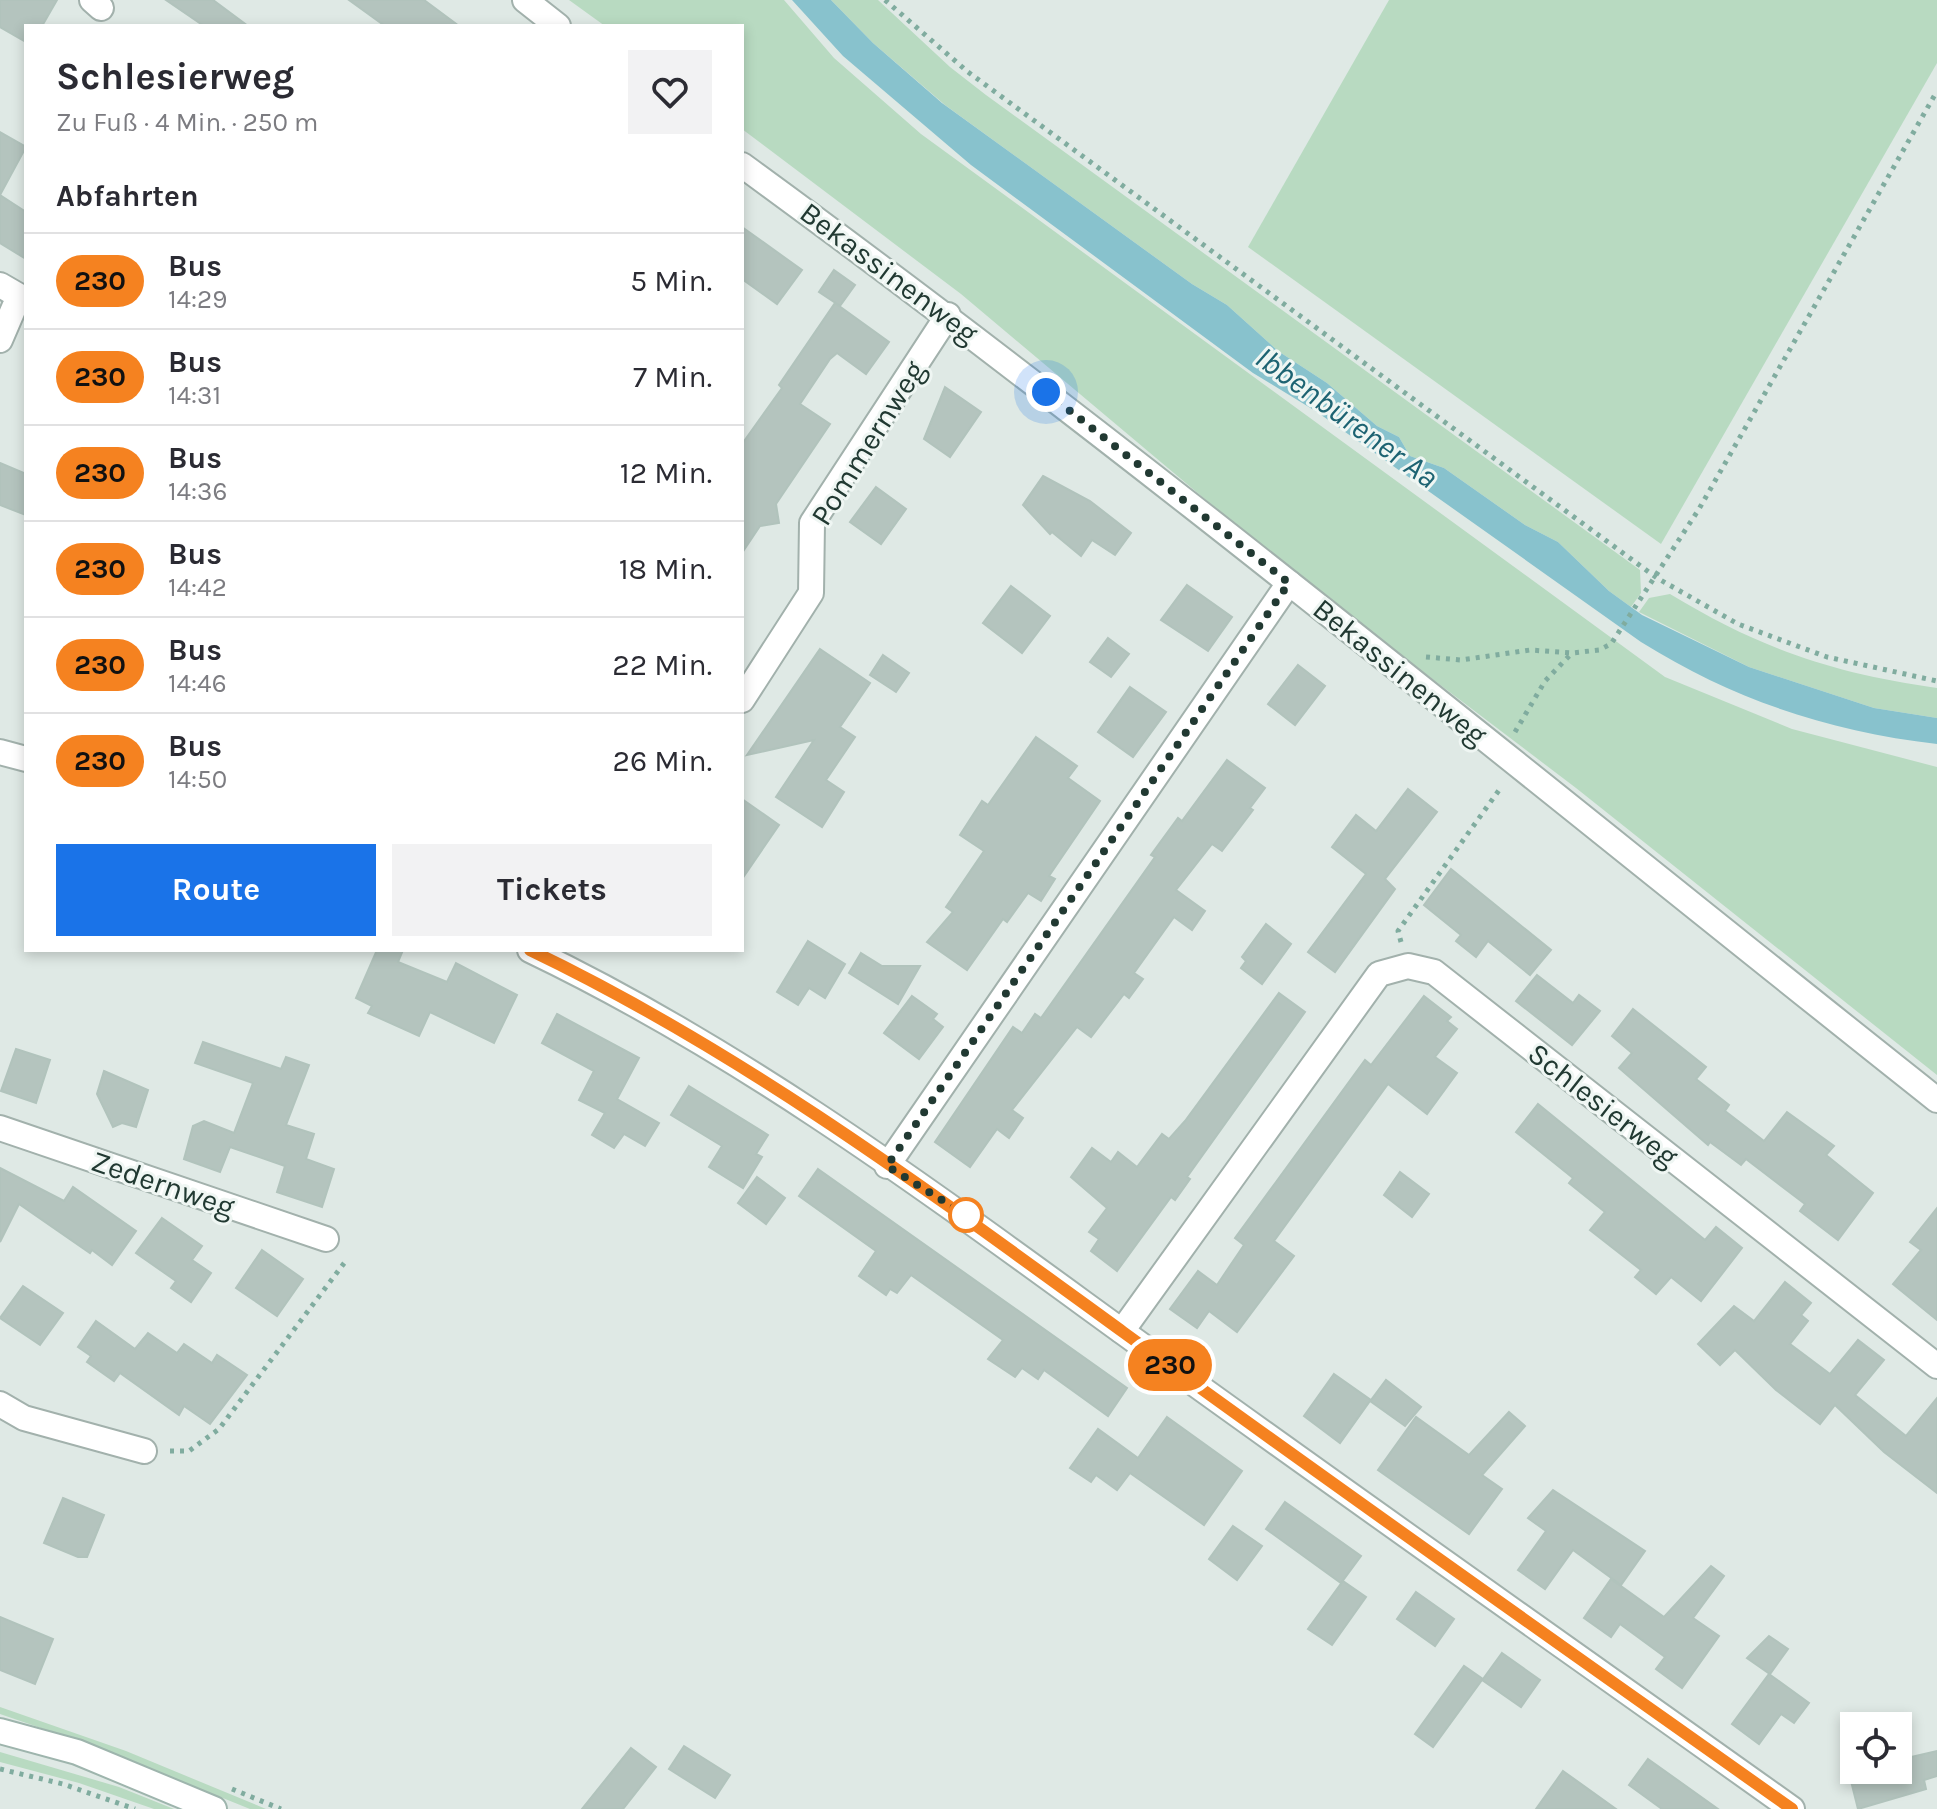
<!DOCTYPE html>
<html lang="de">
<head>
<meta charset="utf-8">
<style>
	body { margin:0; font-family:Karla,sans-serif; background:#f2f2f3; color:#2b2b33; height:100vh; display:flex; flex-direction:column; font-size:30px; white-space:nowrap }
	* { box-sizing:border-box; margin:0 }
	p { font-size:26px; color:#7c7c81 }
	.icon { flex:none; width:44px; height:44px; fill:none; stroke:currentColor; stroke-width:2; stroke-linecap:round; stroke-linejoin:round }
	.map { position:relative; flex:1; overflow:hidden }
	.drawer { position:absolute; left:24px; top:24px; width:720px; height:928px; display:flex; flex-direction:column; background:#fff; border-radius:0px; box-shadow:0 4px 12px #0003 }
	.drawer>* { flex:none }
	.badge { padding:0 16px; border-radius:26px; font-size:28px; line-height:52px }
	.fabs { position:absolute; left:1840px; top:1712px; display:grid; gap:16px }
	.fabs a { display:grid; place-items:center; width:72px; height:72px; border-radius:0px; background:#fff; box-shadow:0 4px 12px #0003; font-size:40px }
	.you { position:absolute; width:40px; height:40px; margin:-20px; border:6px solid #fff; border-radius:50%; background:#1a73e8; box-shadow:0 0 0 12px #1a73e833 }
	.map>.badge { position:absolute; translate:-50% -50%; box-shadow:0 0 0 4px #fff }
	h2 { padding:0 32px; font-size:30px; line-height:72px }
	.round { display:grid; place-items:center; flex:none; width:84px; height:84px; border-radius:0px; background:#f2f2f3 }
	.headline { display:flex; align-items:center; justify-content:space-between; height:136px; padding:0 32px }
	h1 { font-size:38px; font-weight:700; line-height:60px }
	.cta { display:flex; gap:16px; margin-top:auto; padding:16px 32px }
	.cta a { flex:1; height:92px; border-radius:0px; background:#1a73e8; color:#fff; font-size:32px; font-weight:700; line-height:92px; text-align:center }
	.cta a+a { background:#f2f2f3; color:#2b2b33 }
	ul { padding:0; list-style:none }
	li { display:flex; align-items:center; gap:24px; height:96px; padding:0 32px; border-top:2px solid #e1e1e2 }
	li div { flex:1 }
	li b { display:block; font-size:30px }
	li em { font-style:normal }
	li .badge { min-width:88px; font-weight:700; text-align:center }
	.map>svg:first-child { display:block }
</style>
</head>
<body>
<div class="map">
<svg width="1937" height="1809" viewBox="0 0 1937 1809">
	<rect width="100%" height="100%" fill="#dfe9e5"/>
	<!-- green -->
	<g fill="#b8dac1">
		<path d="M569,0H784L834,58L921,134L1665,677L1792,729L1937,767V1075L1576,788L1294,574L961,294L742,129V26H605Z"/>
		<path d="M831,0H878L950,67L986,95L1640,570L1641,593L1631,607L1609,591L1558,542L1525,525L1444,468L1410,456L1399,437L1377,426L1327,383L1278,351L1227,305L1192,284L945,105L873,43Z"/>
		<path d="M1389,0H1937V63L1661,544L1248,247Z"/>
		<path d="M1670,594C1761,649 1832,673 1937,688V718L1874,708L1749,667L1639,612L1649,598Z"/>
		<path d="M0,1707L126,1751L266,1809H250L99,1748L0,1714Z"/>
		<path d="M0,1752L119,1787L174,1809H154L79,1783L0,1762Z"/>
	</g>
	<!-- water -->
	<path fill="#88c2cd" d="M792,0H831L873,43L942,103L1192,284L1227,305L1278,351L1327,383L1377,426L1399,437L1410,456L1444,468L1525,525L1558,542L1609,591L1642,615L1749,667L1874,708L1937,718V744C1828,731 1734,700 1641,642L1317,412L1253,373L971,165L843,56Z"/>
	<!-- building -->
	<g fill="#b4c4be" stroke="#b1c3bc" stroke-width="2">
		<path d="M0,0H57L42,26H26V42L0,27Z"/>
		<path d="M166,0H213L248,26H204Z"/>
		<path d="M349,0H424L459,26H385Z"/>
		<path d="M0,132L26,147L0,195Z"/>
		<path d="M0,195L26,212V259L0,243Z"/>
		<path d="M742,227L802,270L777,304L742,279Z"/>
		<path d="M834,270L855,285L840,306L819,292Z"/>
		<path d="M835,303L889,342L866,374L837,353L830,359L800,404L830,424L776,504L779,523L760,526L742,553V444L782,388L779,385Z"/>
		<path d="M945,387L981,412L950,457L924,439Z"/>
		<path d="M0,463L26,474V515L0,505Z"/>
		<path d="M1043,476L1090,501L1131,533L1115,555L1092,540L1081,556L1052,532L1050,534L1023,505Z"/>
		<path d="M876,487L906,509L881,544L850,522Z"/>
		<path d="M1187,585L1232,617L1208,651L1161,620Z"/>
		<path d="M1011,586L1050,616L1022,653L983,623Z"/>
		<path d="M1108,638L1129,654L1111,677L1090,662Z"/>
		<path d="M820,649L870,683L840,727L855,737L826,780L844,792L822,827L776,797L814,740L747,755Z"/>
		<path d="M883,655L909,673L896,692L870,675Z"/>
		<path d="M1298,665L1325,686L1295,725L1268,704Z"/>
		<path d="M1130,687L1166,712L1133,757L1098,732Z"/>
		<path d="M1036,737L1077,766L1068,778L1100,801L1049,876L1055,879L1041,901L1028,893L1007,922L1003,919L967,970L927,942L953,912L946,907L984,851L960,835L982,801L988,805Z"/>
		<path d="M1227,760L1265,788L1250,808L1253,810L1222,851L1212,844L1176,890L1205,911L1192,930L1174,917L1134,973L1143,979L1129,998L1124,994L1091,1037L1077,1027L1012,1110L1023,1118L1009,1138L997,1129L970,1167L935,1142L1013,1027L1022,1033L1035,1014L1041,1018L1155,857L1151,855L1178,818L1182,821Z"/>
		<path d="M1408,789L1437,812L1385,879L1395,889L1335,972L1308,952L1366,874L1332,847L1356,815L1376,831Z"/>
		<path d="M742,799L779,825L742,879Z"/>
		<path d="M1451,869L1551,950L1530,975L1488,941L1476,957L1456,941L1461,935L1424,905Z"/>
		<path d="M1266,924L1291,944L1262,984L1241,968L1246,961L1242,957Z"/>
		<path d="M808,941L845,964L825,998L809,988L798,1005L777,992Z"/>
		<path d="M377,950H403L398,962L447,982L456,963L517,995L494,1043L430,1012L419,1036L368,1013L372,1006L356,998Z"/>
		<path d="M861,953L882,966H920L898,1004L849,973Z"/>
		<path d="M1537,975L1573,1003L1579,995L1600,1011L1572,1045L1516,1001Z"/>
		<path d="M1279,993L1305,1012L1187,1177L1190,1179L1175,1200L1171,1197L1117,1271L1091,1251L1099,1239L1089,1232L1107,1208L1071,1177L1092,1148L1111,1162L1118,1152L1137,1167L1162,1134L1169,1139L1185,1121Z"/>
		<path d="M912,996L937,1014L933,1019L943,1027L919,1059L884,1033Z"/>
		<path d="M1424,996L1451,1017L1447,1021L1457,1029L1435,1057L1457,1073L1427,1114L1388,1084L1274,1241L1294,1256L1237,1332L1209,1311L1197,1328L1170,1309L1198,1271L1217,1285L1244,1245L1235,1238L1276,1182L1365,1060L1371,1065Z"/>
		<path d="M1633,1009L1706,1067L1696,1079L1729,1105L1725,1111L1764,1141L1787,1112L1834,1146L1826,1155L1873,1193L1838,1240L1800,1211L1805,1204L1746,1159L1741,1165L1710,1142L1708,1145L1619,1068L1632,1053L1612,1036Z"/>
		<path d="M557,1014L639,1058L617,1099L659,1123L645,1146L624,1134L614,1148L592,1135L605,1113L579,1100L594,1071L542,1043Z"/>
		<path d="M203,1042L281,1069L286,1057L309,1065L286,1125L314,1134L306,1159L334,1169L322,1207L277,1192L285,1166L230,1147L220,1172L184,1159L193,1126L204,1121L234,1133L253,1083L195,1063Z"/>
		<path d="M16,1049L50,1060L36,1103L1,1091Z"/>
		<path d="M104,1071L148,1090L136,1127L122,1123L113,1127L97,1094Z"/>
		<path d="M689,1086L768,1135L756,1154L762,1157L743,1188L709,1167L722,1146L671,1115Z"/>
		<path d="M1538,1104L1705,1240L1716,1227L1742,1248L1701,1301L1671,1277L1656,1294L1635,1277L1641,1270L1590,1230L1605,1212L1569,1183L1573,1178L1516,1132Z"/>
		<path d="M0,1168L64,1201L73,1187L136,1231L112,1265L92,1250L90,1253L19,1204L0,1242Z"/>
		<path d="M818,1169L1127,1388L1108,1416L1044,1370L1038,1379L1022,1368L1015,1377L988,1359L1003,1340L911,1275L897,1293L890,1289L886,1295L859,1276L876,1251L799,1196Z"/>
		<path d="M1400,1172L1429,1194L1412,1217L1384,1195Z"/>
		<path d="M757,1177L785,1198L766,1224L738,1203Z"/>
		<path d="M1937,1208V1320L1893,1284L1921,1250L1910,1242Z"/>
		<path d="M162,1218L202,1246L192,1260L211,1273L191,1302L171,1288L176,1281L136,1253Z"/>
		<path d="M262,1250L303,1279L277,1316L236,1288Z"/>
		<path d="M1785,1282L1811,1303L1801,1315L1808,1321L1790,1344L1830,1374L1858,1340L1884,1360L1855,1395L1906,1436L1937,1398V1493L1884,1452L1835,1405L1820,1424L1776,1390L1735,1350L1720,1365L1698,1344L1734,1306L1754,1321Z"/>
		<path d="M23,1286L63,1313L40,1345L0,1318Z"/>
		<path d="M96,1321L135,1349L148,1333L177,1353L184,1344L212,1363L217,1355L247,1375L210,1424L184,1406L179,1415L120,1373L114,1381L87,1362L91,1356L78,1347Z"/>
		<path d="M1334,1374L1371,1400L1386,1380L1421,1407L1405,1426L1370,1401L1340,1443L1304,1416Z"/>
		<path d="M1509,1412L1525,1426L1482,1475L1502,1489L1469,1534L1378,1470L1416,1417L1469,1455Z"/>
		<path d="M1167,1417L1242,1471L1204,1525L1130,1473L1117,1490L1096,1475L1091,1482L1070,1468L1098,1429L1138,1458Z"/>
		<path d="M1553,1490L1645,1551L1621,1585L1573,1550L1545,1589L1518,1570L1546,1531L1528,1518Z"/>
		<path d="M63,1498L104,1515L87,1557H78L44,1543Z"/>
		<path d="M1285,1502L1361,1556L1341,1583L1266,1529Z"/>
		<path d="M1233,1526L1262,1546L1237,1580L1209,1559Z"/>
		<path d="M1711,1566L1724,1576L1693,1618L1719,1636L1682,1688L1656,1669L1665,1657L1620,1624L1611,1637L1584,1618L1611,1579L1664,1617Z"/>
		<path d="M1343,1581L1366,1597L1332,1645L1308,1629Z"/>
		<path d="M1416,1592L1454,1619L1435,1646L1397,1619Z"/>
		<path d="M0,1617L53,1639L35,1684L0,1670Z"/>
		<path d="M1769,1636L1788,1649L1770,1674L1747,1658Z"/>
		<path d="M1502,1653L1540,1680L1521,1707L1482,1680L1433,1747L1415,1734L1464,1666L1483,1679Z"/>
		<path d="M1769,1674L1809,1703L1794,1723L1781,1714L1759,1744L1732,1724Z"/>
		<path d="M684,1746L730,1775L715,1798L669,1769Z"/>
		<path d="M631,1748L656,1767L623,1809H582Z"/>
		<path d="M1937,1751V1776L1924,1780L1926,1789L1858,1809L1850,1777L1875,1770H1898V1760Z"/>
		<path d="M1648,1759L1718,1809H1662L1629,1785Z"/>
		<path d="M1563,1771L1616,1809H1536Z"/>
	</g>
	<g fill="none" stroke-linecap="round" stroke-linejoin="round">
		<defs>
			<g id="minor">
				<path d="M92,0L101,8"/>
				<path d="M525,0L558,26"/>
				<path d="M742,165C1151,463 1541,786 1937,1100"/>
				<path d="M0,285L19,296L0,340"/>
				<path d="M742,700L811,593L812,523L948,315"/>
				<path d="M0,752L26,759"/>
				<path d="M530,950C743,1052 933,1194 1123,1332C1345,1493 1569,1650 1792,1809"/>
				<path d="M0,1128L326,1239"/>
				<path d="M887,1166L1289,583"/>
				<path d="M1122,1331L1379,974L1408,966L1434,972L1937,1366"/>
				<path d="M0,1404L24,1418L144,1451"/>
			</g>
			<path id="secondary" d="M0,1731L77,1752L214,1809"/>
		</defs>
		<!-- minor casing -->
		<use href="#minor" stroke="#a2b1ac" stroke-width="28"/>
		<!-- secondary casing -->
		<use href="#secondary" stroke="#9eb5ad" stroke-width="28"/>
		<!-- path -->
		<g stroke="#80ac9f" stroke-width="5" stroke-dasharray="4 6" stroke-linecap="butt">
			<path d="M885,0L968,72L1657,578L1738,624L1827,657L1937,681"/>
			<path d="M1426,657L1461,660L1530,650L1572,653L1599,650L1611,644L1699,509L1937,91"/>
			<path d="M1515,732L1545,681L1572,653"/>
			<path d="M1401,942L1398,931L1502,786"/>
			<path d="M170,1451H189L219,1429L345,1262L342,1259"/>
			<path d="M0,1769L63,1784L135,1809"/>
			<path d="M232,1789L281,1809"/>
		</g>
		<!-- minor -->
		<use href="#minor" stroke="#fff" stroke-width="24"/>
		<!-- secondary -->
		<use href="#secondary" stroke="#fff" stroke-width="24"/>
	</g>
	<g fill="none" stroke-linecap="round" stroke-linejoin="round">
		<defs>
			<path id="line" d="M530,950C743,1052 933,1194 1123,1332C1344,1493 1569,1651 1792,1809"/>
		</defs>
		<!-- line casing -->
		<use href="#line" stroke="#fff" stroke-width="18"/>
		<!-- line -->
		<use href="#line" stroke="#f58220" stroke-width="12"/>
		<!-- walk -->
		<path stroke="#213932" stroke-width="8" stroke-dasharray="0 14.4" d="M966,1215L887,1166L1289,583L1046,392"/>
	</g>
	<!-- markers -->
	<circle fill="#fff" stroke="#f58220" stroke-width="4" cx="966" cy="1215" r="16"/>
	<g text-anchor="middle" stroke-width="6" stroke-linejoin="round" paint-order="stroke">
		<!-- street labels -->
		<g font-size="30" fill="#213932" stroke="#eff6f3">
			<text transform="translate(889 273) rotate(37)" y="10">Bekassinenweg</text>
			<text transform="translate(868 443) rotate(-58)" y="10">Pommernweg</text>
			<text transform="translate(1400 672) rotate(39)" y="10">Bekassinenweg</text>
			<text transform="translate(1603 1105) rotate(38)" y="10">Schlesierweg</text>
			<text transform="translate(163 1184) rotate(19)" y="10">Zedernweg</text>
		</g>
		<!-- water labels -->
		<g font-size="32" font-style="italic" fill="#1d6372" stroke="#eff6f3">
			<text transform="translate(1347 417) rotate(36)" y="11">Ibbenbürener Aa</text>
		</g>
	</g>
</svg>
<div class="fabs">
<a><svg class="icon" aria-label="locate" viewBox="0 0 24 24"><circle cx="12" cy="12" r="6"/><path d="M12 2v4M12 18v4M2 12h4M18 12h4"/></svg></a>
</div>
<div class="you" style="left:1046px;top:392px"></div>
<b class="badge" style="left:1170px;top:1365px;background:#f58220;color:#111">230</b>
<section class="drawer">
<div class="headline"><div><h1>Schlesierweg</h1><p>Zu Fuß · 4 Min. · 250 m</p></div><a class="round"><svg class="icon" aria-label="heart" viewBox="0 0 24 24"><path d="M12 20l-8-8c-3-5 5-10 8-4 3-6 11-1 8 4z"/></svg></a></div>
<h2>Abfahrten</h2>
<ul>
<li><span class="badge" style="background:#f58220;color:#111">230</span><div><b>Bus</b><p>14:29</p></div><em>5 Min.</em></li>
<li><span class="badge" style="background:#f58220;color:#111">230</span><div><b>Bus</b><p>14:31</p></div><em>7 Min.</em></li>
<li><span class="badge" style="background:#f58220;color:#111">230</span><div><b>Bus</b><p>14:36</p></div><em>12 Min.</em></li>
<li><span class="badge" style="background:#f58220;color:#111">230</span><div><b>Bus</b><p>14:42</p></div><em>18 Min.</em></li>
<li><span class="badge" style="background:#f58220;color:#111">230</span><div><b>Bus</b><p>14:46</p></div><em>22 Min.</em></li>
<li><span class="badge" style="background:#f58220;color:#111">230</span><div><b>Bus</b><p>14:50</p></div><em>26 Min.</em></li>
</ul>
<div class="cta"><a>Route</a><a>Tickets</a></div>
</section>
</div>
</body>
</html>
